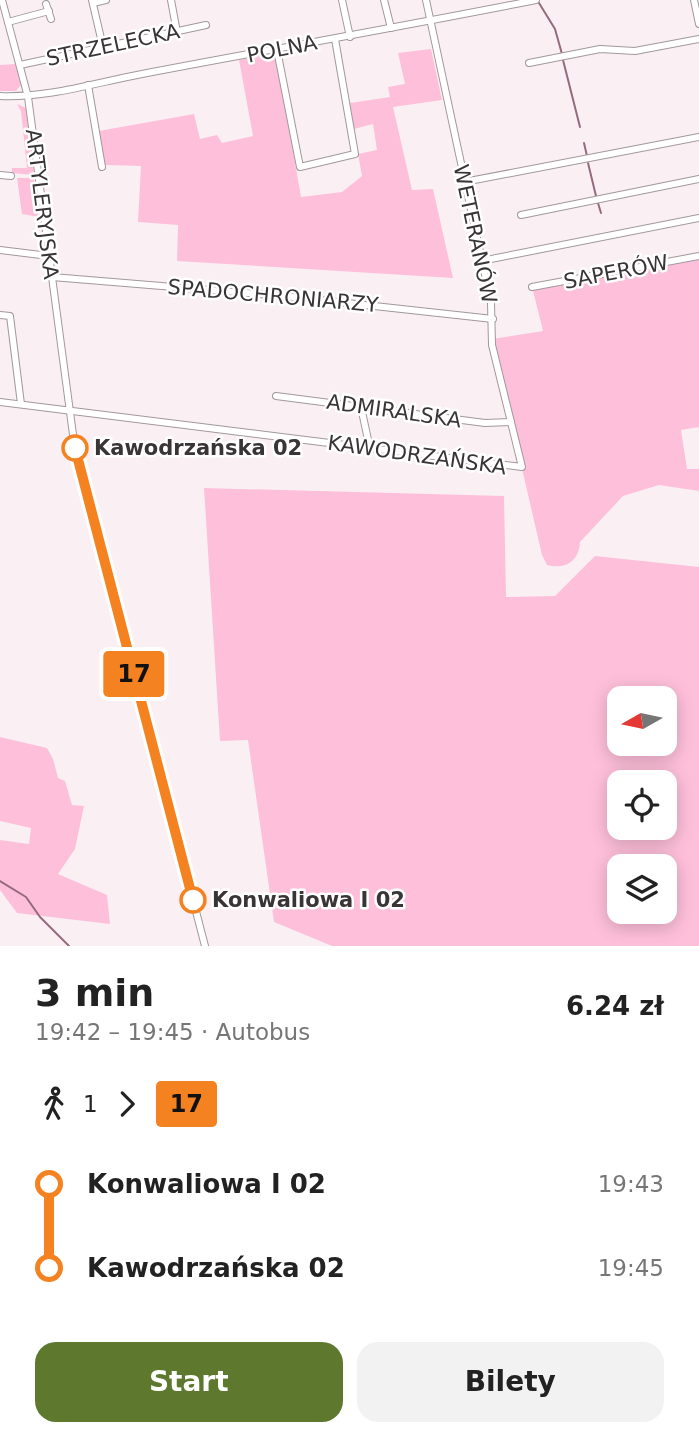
<!DOCTYPE html>
<html lang="pl">
<head>
<meta charset="utf-8">
<style>
	body { margin:0; font-family:"DejaVu Sans",sans-serif; background:#f2f2f2; color:#222; height:100vh; display:flex; flex-direction:column; font-size:26px; white-space:nowrap }
	* { box-sizing:border-box; margin:0 }
	p { font-size:23px; color:#767676 }
	.icon { flex:none; width:38px; height:38px; fill:none; stroke:currentColor; stroke-width:2; stroke-linecap:round; stroke-linejoin:round }
	.map { position:relative; height:946px; overflow:hidden }
	.details { display:flex; flex-direction:column; background:#fff; flex:1 }
	.details>* { flex:none }
	.badge { padding:0 14px; border-radius:5px; font-size:24px; line-height:46px }
	.needle { width:46px; rotate:261deg }
	.fabs { position:absolute; left:607px; top:686px; display:grid; gap:14px }
	.fabs a { display:grid; place-items:center; width:70px; height:70px; border-radius:14px; background:#fff; box-shadow:0 4px 18px #0003; font-size:35px }
	.map>.badge { position:absolute; translate:-50% -50%; box-shadow:0 0 0 4px #fff }
	.legs { display:flex; align-items:center; gap:10px; height:77px; padding:0 35px; font-size:23px }
	.legs p { margin-inline-start:auto }
	.overview { display:flex; align-items:center; justify-content:space-between; height:119px; padding:0 35px }
	h1 { font-size:38px; font-weight:700; line-height:52px }
	.cta { display:flex; gap:14px; margin-top:auto; padding:14px 35px }
	.cta a { flex:1; height:80px; border-radius:21px; background:#5e792e; color:#fff; font-size:28px; font-weight:700; line-height:80px; text-align:center }
	.cta a+a { background:#f2f2f2; color:#222 }
	ul { padding:0 35px; list-style:none }
	li { display:flex; align-items:center; gap:24px; height:84px; font-size:26px }
	li i { display:grid; place-items:center; width:10px; height:100%; margin:0 9px; background:currentColor }
	li i::after { content:''; width:18px; height:18px; margin:-9px; border:5px solid; border-radius:50%; background:#fff }
	li p { margin-inline-start:auto }
	li:first-child i { background:linear-gradient(#0000 50%,currentColor 0) }
	li:last-child i { background:linear-gradient(currentColor 50%,#0000 0) }
	.map>svg:first-child { display:block }
</style>
</head>
<body>
<div class="map">
<svg width="699" height="946" viewBox="0 0 699 946">
	<rect width="100%" height="100%" fill="#faf0f4"/>
	<!-- green -->
	<g fill="#febfda" fill-rule="evenodd">
		<path d="M431,49L442,100L393,107L412,190L433,189L453,278L177,261L178,225L138,222L141,166L105,165L99,131L194,114L200,139L217,135L222,143L253,136L239,60L276,53L301,197L342,192L362,176L358,154L377,150L373,124L354,129L350,103L390,97L388,87L405,84L398,53Z"/>
		<path d="M16,64L21,85L16,91H0V65Z"/>
		<path d="M17,104L26,108L34,175L12,173V168H27L21,111Z"/>
		<path d="M17,178H34L39,217L22,214Z"/>
		<path d="M699,256V427L681,430L687,469H699V491L659,485L623,496L580,542C579,561 566,570 547,565L542,555L492,339L543,331L532,287Z"/>
		<path d="M204,488L504,496L506,597L555,596L595,556L699,567V946H332L274,922L248,740L220,741ZM620,698H665V744H620ZM620,782H665V828H620ZM620,866H665V912H620Z"/>
		<path d="M0,737L47,748L53,759L58,778L65,781L72,805L84,806L75,849L58,874L107,895L110,924L17,913L0,890V840L29,844L31,828L0,821Z"/>
	</g>
	<g fill="none" stroke-linecap="round" stroke-linejoin="round">
		<!-- stream -->
		<g stroke="#966a7e" stroke-width="2">
			<path d="M539,3L555,29L562,54"/>
			<path d="M563,60L580,127"/>
			<path d="M584,143L587,156"/>
			<path d="M588,163L596,196"/>
			<path d="M598,203L601,213"/>
			<path d="M0,881L26,897L40,917L69,946"/>
		</g>
		<defs>
			<g id="minor">
				<path d="M2,0L28,97L74,442L205,946"/>
				<path d="M92,0L103,47"/>
				<path d="M171,0L176,27L173,32"/>
				<path d="M342,0L350,37"/>
				<path d="M384,0L391,28"/>
				<path d="M694,0L699,24"/>
				<path d="M93,3L106,0"/>
				<path d="M46,4L51,19"/>
				<path d="M8,22L49,11"/>
				<path d="M277,50L300,167L355,154L335,39"/>
				<path d="M529,63L600,49L635,51L699,39"/>
				<path d="M20,65L206,25"/>
				<path d="M88,85L102,167"/>
				<path d="M0,96C49,98 94,83 142,74C273,49 405,26 536,0"/>
				<path d="M0,175L11,176"/>
				<path d="M464,182L699,137"/>
				<path d="M521,215L699,179"/>
				<path d="M0,250L49,256"/>
				<path d="M481,261L699,218"/>
				<path d="M52,277L283,296L493,319"/>
				<path d="M532,287L699,256"/>
				<path d="M0,315L10,316L21,404"/>
				<path d="M276,396L485,423L511,422"/>
				<path d="M0,402L522,467L492,345L491,303L426,0"/>
				<path d="M361,407L370,449"/>
			</g>
		</defs>
		<!-- minor casing -->
		<use href="#minor" stroke="#a1989c" stroke-width="8"/>
		<!-- minor -->
		<use href="#minor" stroke="#fff" stroke-width="6"/>
	</g>
	<g fill="none" stroke-linecap="round" stroke-linejoin="round">
		<defs>
			<path id="line-1" d="M75,448L193,900"/>
		</defs>
		<!-- line-1 casing -->
		<use href="#line-1" stroke="#fff" stroke-width="16"/>
		<!-- line-1 -->
		<use href="#line-1" stroke="#f58220" stroke-width="10"/>
	</g>
	<!-- markers -->
	<g fill="#fff" stroke="#f58220" stroke-width="3.5">
		<circle cx="75" cy="448" r="12"/>
		<circle cx="193" cy="900" r="12"/>
	</g>
	<g text-anchor="middle" stroke-width="5" stroke-linejoin="round" paint-order="stroke">
		<!-- street labels -->
		<g font-size="21" fill="#393537" stroke="#fff">
			<text transform="translate(113 45) rotate(-12)" y="7">STRZELECKA</text>
			<text transform="translate(282 49) rotate(-11)" y="7">POLNA</text>
			<text transform="translate(42 204) rotate(83)" y="7">ARTYLERYJSKA</text>
			<text transform="translate(475 234) rotate(78)" y="7">WETERANÓW</text>
			<text transform="translate(616 272) rotate(-11)" y="7">SAPERÓW</text>
			<text transform="translate(273 296) rotate(5)" y="7">SPADOCHRONIARZY</text>
			<text transform="translate(394 411) rotate(8)" y="7">ADMIRALSKA</text>
			<text transform="translate(417 455) rotate(8)" y="7">KAWODRZAŃSKA</text>
		</g>
		<!-- stop labels -->
		<g font-size="21" font-weight="bold" fill="#393537" stroke="#fff" text-anchor="start">
			<text x="94" y="455">Kawodrzańska 02</text>
			<text x="212" y="907">Konwaliowa I 02</text>
		</g>
	</g>
</svg>
<div class="fabs">
<a><svg class="needle" viewBox="-14 -14 28 28"><path d="M0-13l5 13h-10z" fill="#e53935"/><path d="M0 13l5-13h-10z" fill="#767676"/></svg></a>
<a><svg class="icon" aria-label="locate" viewBox="0 0 24 24"><circle cx="12" cy="12" r="6"/><path d="M12 2v4M12 18v4M2 12h4M18 12h4"/></svg></a>
<a><svg class="icon" aria-label="layers" viewBox="0 0 24 24"><path d="M12 4l9 5-9 5-9-5zM3 14l9 5 9-5"/></svg></a>
</div>
<b class="badge" style="left:134px;top:674px;background:#f58220;color:#111">17</b>
</div>
<section class="details">
<div class="overview"><div><h1>3 min</h1><p>19:42 – 19:45 · Autobus</p></div><b>6.24 zł</b></div>
<div class="legs"><svg class="icon" aria-label="walk" viewBox="0 0 24 24"><circle cx="13" cy="4" r="2"/><path d="M13 8l-2 6 4 7M11 14l-3 7M7 12l3-4h3l4 4"/></svg>1<svg class="icon" aria-label="forward" viewBox="0 0 24 24"><path d="M9 5l7 7-7 7"/></svg><b class="badge" style="background:#f58220;color:#111">17</b></div>
<ul>
<li><i style="color:#f58220"></i><b>Konwaliowa I 02</b><p>19:43</p></li>
<li><i style="color:#f58220"></i><b>Kawodrzańska 02</b><p>19:45</p></li>
</ul>
<div class="cta"><a>Start</a><a>Bilety</a></div>
</section>
</body>
</html>
